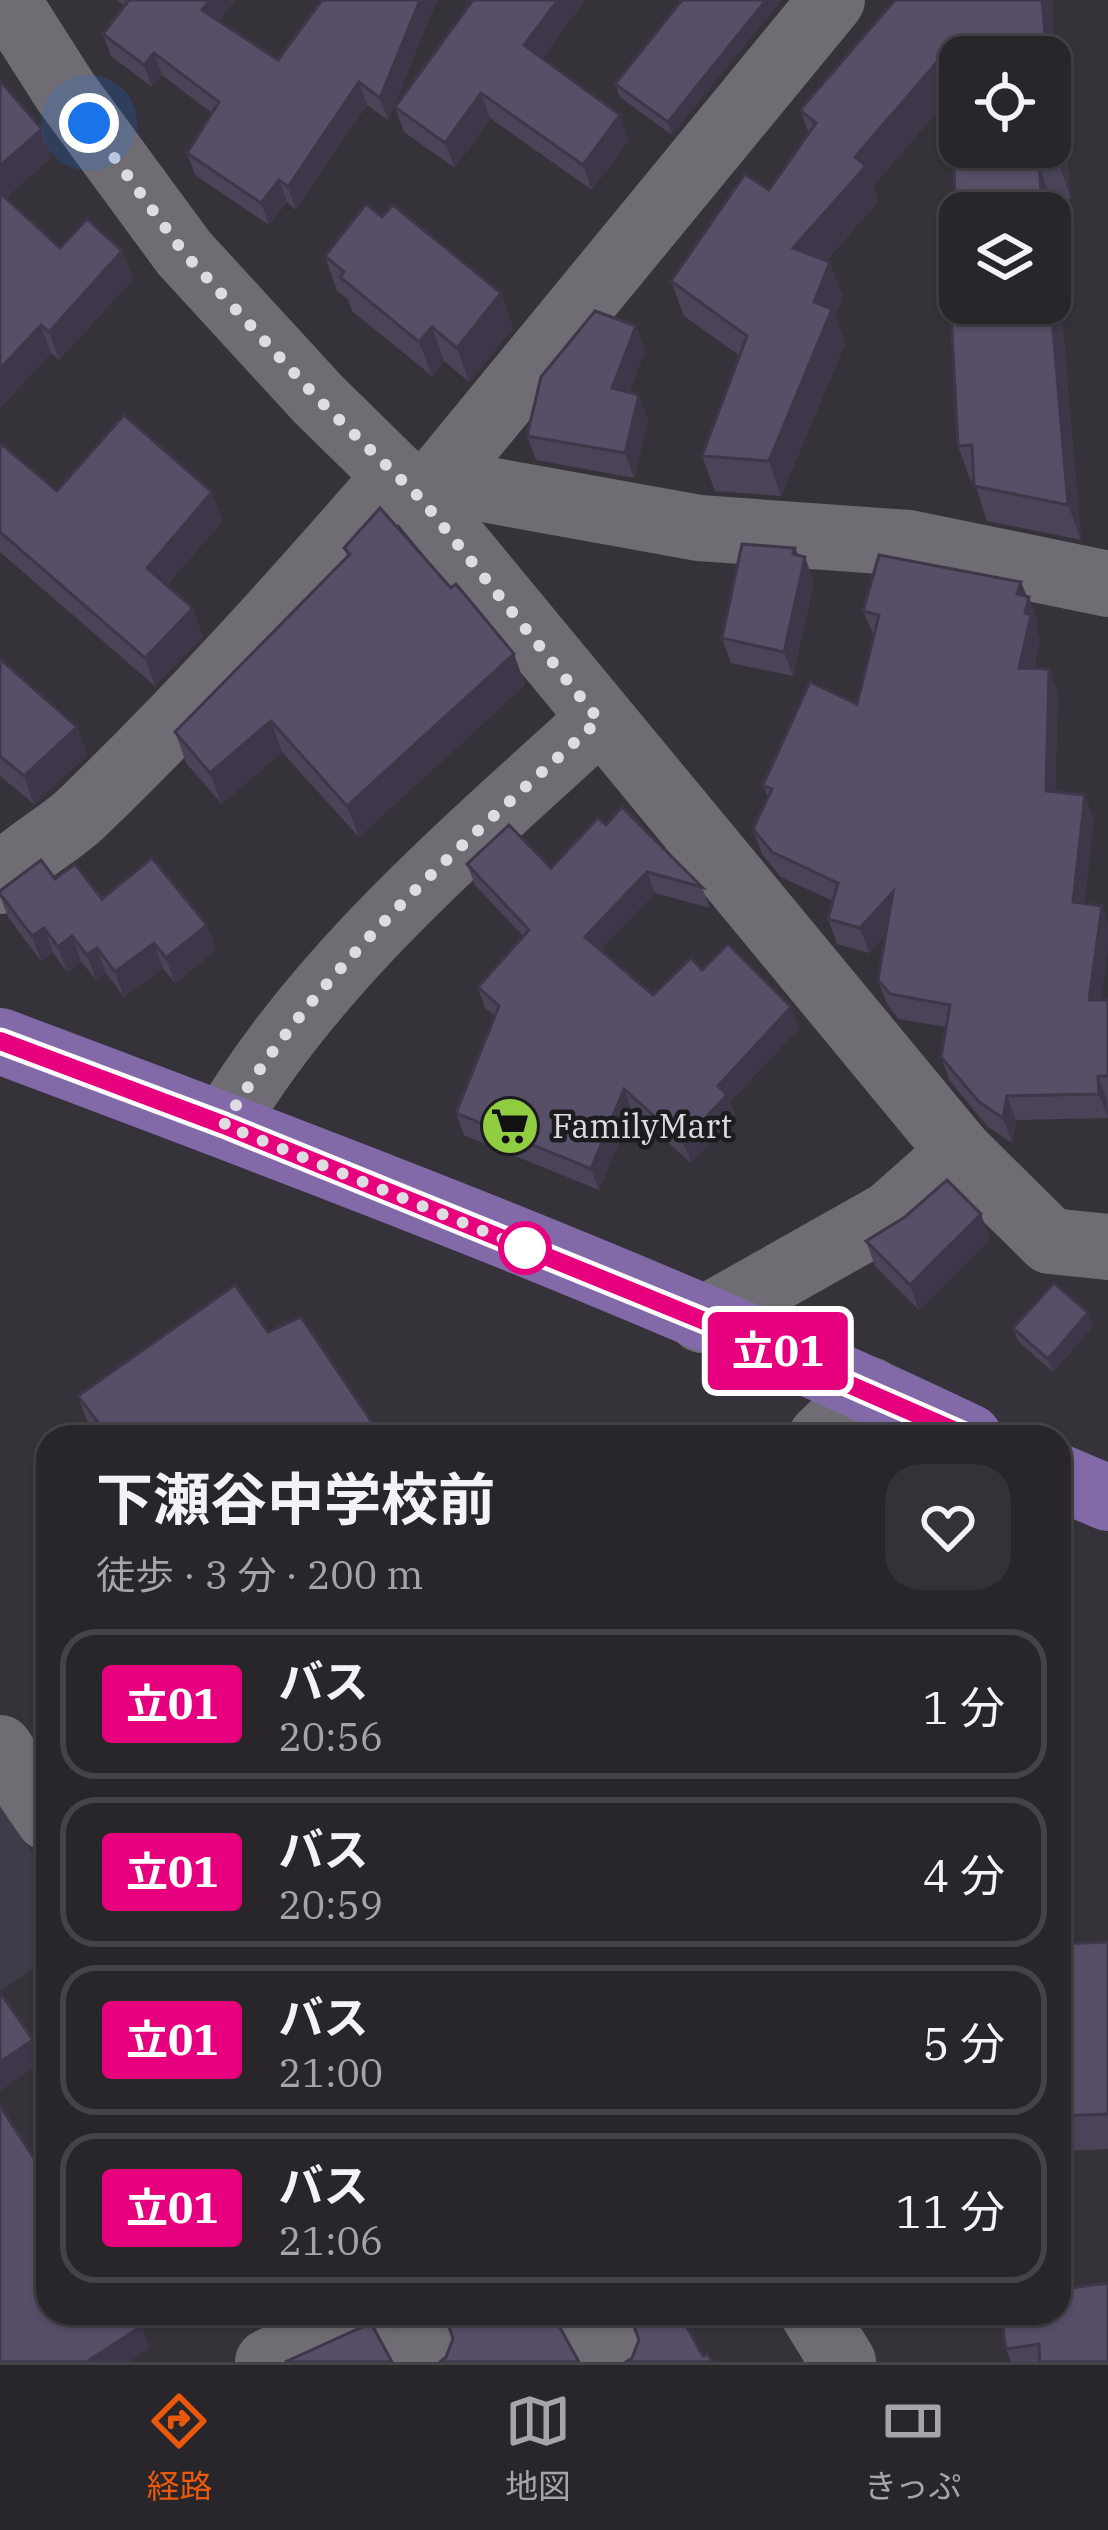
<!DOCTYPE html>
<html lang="ja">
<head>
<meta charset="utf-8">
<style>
	body { margin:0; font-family:"IBM Plex Serif","Noto Sans JP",serif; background:#343237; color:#f1f3f6; height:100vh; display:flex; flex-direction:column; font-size:45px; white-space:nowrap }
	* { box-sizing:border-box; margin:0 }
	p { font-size:39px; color:#a5a5a9 }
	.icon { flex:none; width:66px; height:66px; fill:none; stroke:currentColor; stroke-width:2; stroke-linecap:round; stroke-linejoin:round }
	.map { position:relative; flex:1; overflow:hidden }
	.details { position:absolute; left:36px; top:1425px; width:1035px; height:900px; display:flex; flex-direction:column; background:#28262b; border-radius:36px; box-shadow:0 3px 9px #0004,0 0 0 3px #444347 }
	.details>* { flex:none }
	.badge { padding:0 24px; border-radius:9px; font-size:42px; line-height:78px }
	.buttons { position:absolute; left:939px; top:36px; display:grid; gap:24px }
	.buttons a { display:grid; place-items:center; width:132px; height:132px; border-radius:24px; background:#28262b; box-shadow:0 3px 9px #0004,0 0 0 3px #444347; font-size:60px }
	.you { position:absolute; width:60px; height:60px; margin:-30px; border:9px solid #fff; border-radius:50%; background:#1a73e8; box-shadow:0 0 0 18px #1a73e833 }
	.map>.badge { position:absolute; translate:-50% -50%; box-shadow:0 0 0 6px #fff }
	.round { display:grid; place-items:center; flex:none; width:126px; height:126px; border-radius:36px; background:#343237 }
	.summary { display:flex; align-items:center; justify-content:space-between; height:204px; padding:0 60px }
	h1 { font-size:57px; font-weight:700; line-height:90px }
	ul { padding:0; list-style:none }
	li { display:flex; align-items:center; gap:36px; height:150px; margin:0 24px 18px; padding:0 36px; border:6px solid #444347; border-radius:36px }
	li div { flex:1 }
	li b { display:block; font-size:45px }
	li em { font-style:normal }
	li .badge { min-width:132px; font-weight:700; text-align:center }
	.menu { display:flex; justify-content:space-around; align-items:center; height:168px; border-top:3px solid #444347; background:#28262b; font-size:33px; color:#a5a5a9 }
	.menu a { display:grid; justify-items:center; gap:6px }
	.menu .current { color:#ea580c }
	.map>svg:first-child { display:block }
</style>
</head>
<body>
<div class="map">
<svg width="1108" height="2362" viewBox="0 0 1108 2362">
	<rect width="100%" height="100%" fill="#353339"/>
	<!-- built -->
	<path fill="#3f3b48" d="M0,1804L48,1876V1959L0,1991Z"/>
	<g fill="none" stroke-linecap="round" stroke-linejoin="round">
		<!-- minor -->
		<g stroke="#6f6c74" stroke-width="66">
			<path d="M7,0L65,91L184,253L318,399L421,500L960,1152L1050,1241L1108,1247"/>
			<path d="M439,481L699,528L909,543L1108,584"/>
			<path d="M421,500L832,0"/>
			<path d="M0,881C23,851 58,837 84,811C194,705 296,591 396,476"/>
			<path d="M224,1125C318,966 465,843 599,720"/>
			<path d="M702,1320L890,1214L960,1152"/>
			<path d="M821,1437L870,1390"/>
			<path d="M0,1748L48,1818"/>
			<path d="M406,2313L426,2362"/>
			<path d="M590,2313L612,2362"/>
			<path d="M813,2313L843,2362"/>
			<path d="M268,2362L366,2313"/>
		</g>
		<!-- major -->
		<g stroke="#826aa9" stroke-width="66">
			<path d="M0,1041C323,1162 659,1289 969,1437"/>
			<path d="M1059,1477L1108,1498"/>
		</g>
	</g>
	<!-- wall -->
	<g fill="#4b4459">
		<path d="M117,0H235L219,21L278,60L322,0H437L388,120L367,105L296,210L287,202L269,225L195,175L187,153L212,113L162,75L152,87L111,56L103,34L125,6Z"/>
		<path d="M585,0L542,58L629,140L592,190L490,118L455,168L404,132L395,107Z"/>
		<path d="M682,0L672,135L620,97L615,84Z"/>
		<path d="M1053,26L1071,199L1052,201L1081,540L987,521L974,481H971L958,446L956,242L952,94L873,186L878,201L826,261L843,297L835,317L845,344L781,496L715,491L702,456L740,356L684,316L671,281L769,190L809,133L800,110Z"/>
		<path d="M0,81L52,157L5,198L60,248L122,251L133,279L59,360L51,353L0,408Z"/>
		<path d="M382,217L501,293L513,328L469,382L444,361L432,376L352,311L348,299L337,291L325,256Z"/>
		<path d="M636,326L645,351L629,393L648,420L634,478L536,460L527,436Z"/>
		<path d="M0,443L57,491L223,520L167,585L203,636L155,686L0,552Z"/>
		<path d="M344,548L451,588L514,654L525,685L359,837L282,752L222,804L186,763L175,732L347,556Z"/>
		<path d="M795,548L814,582L793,676L731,663L722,638Z"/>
		<path d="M1021,582L1038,622L1036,628L1040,639L1034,669L1058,693L1055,792L1094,819L1084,904L1101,1000H1108V1118L1016,1120L1012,1143L988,1127L950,1081L941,1057L946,1027L899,1019L887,1004L878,980L886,934L869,953L837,944L828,919L833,901L781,877L762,854L753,829L768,798L763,785L857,704L874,636L863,611Z"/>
		<path d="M0,659L77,727L87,755L34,804L0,776Z"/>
		<path d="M606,825L702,887L710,908L655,893L600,950L653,995L702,970L799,1028L730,1102L735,1116L691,1163L632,1110L599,1190L464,1135L456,1113L495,1016L485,1008L478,987L523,936L475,885L467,864L551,868Z"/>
		<path d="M55,879L102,899L207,925L216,950L175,983L163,968L124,997L106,973L96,980L81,961L67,972L53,953L41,961L8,917L0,896V891Z"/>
		<path d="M990,1239L919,1310L875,1266L866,1241Z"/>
		<path d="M1088,1313L1093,1326L1053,1372L1018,1341L1013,1328Z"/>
		<path d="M268,1332L382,1437H93L78,1396Z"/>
		<path d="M1108,1942V2149L1059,2151V1944Z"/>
		<path d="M1059,2257L1066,2277L1068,2288L1108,2362H1011L1006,2349L1059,2313Z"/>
	</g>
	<!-- shaded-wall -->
	<g fill="#3d3749">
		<path d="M210,0H235L210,32L202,10Z"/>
		<path d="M420,0H437L388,120L380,98Z"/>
		<path d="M558,0H585L534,70L524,45Z"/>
		<path d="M766,0H782L672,135L668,122Z"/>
		<path d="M1042,0H1053V26L1071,199L1059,164L1050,81V57H1047Z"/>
		<path d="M951,46L960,85L873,186L878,201L806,283L793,248L855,157Z"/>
		<path d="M154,53L162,75L152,87L144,65Z"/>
		<path d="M359,82L367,105L296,210L288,187Z"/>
		<path d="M481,93L490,118L455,168L445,143Z"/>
		<path d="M620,115L629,140L592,190L583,165Z"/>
		<path d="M42,129L52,157L0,203V166Z"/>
		<path d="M1039,166L1052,201L1081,540L1068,505L1050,293V213H1043Z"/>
		<path d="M279,180L287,202L269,225L261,203Z"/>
		<path d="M122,251L133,279L59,360L49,332Z"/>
		<path d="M830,262L843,297L835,317L845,344L781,496L769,461L814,302Z"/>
		<path d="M501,293L513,328L469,382L457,348Z"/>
		<path d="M41,325L51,353L0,408V369Z"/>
		<path d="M636,326L645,351L621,413L612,388Z"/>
		<path d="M432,327L444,361L432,376L419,342Z"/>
		<path d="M639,395L648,420L634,478L625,453Z"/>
		<path d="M212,492L223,520L157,596L147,568Z"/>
		<path d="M795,548L802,569L805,557L814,582L793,676L784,652Z"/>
		<path d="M1021,582L1028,601L1029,597L1038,622L1036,628L1040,639L1028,693L1019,668L1017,594Z"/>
		<path d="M193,608L203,636L155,686L145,658Z"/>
		<path d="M514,654L525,685L359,837L347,806Z"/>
		<path d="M1049,669L1058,693L1055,815L1046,791Z"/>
		<path d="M271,721L282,752L222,804L210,773Z"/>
		<path d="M77,727L87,755L34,804L24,776Z"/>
		<path d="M1085,795L1094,819L1082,927L1073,902Z"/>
		<path d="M647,872L655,893L592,958L585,937Z"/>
		<path d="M893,892L902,917L869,953L860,928Z"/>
		<path d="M1102,906L1108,923V950L1098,1025L1089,1000Z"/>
		<path d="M207,925L216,950L175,983L166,958Z"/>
		<path d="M44,928L53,953L41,961L32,936Z"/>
		<path d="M72,936L81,961L67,972L58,947Z"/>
		<path d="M154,943L163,968L124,997L115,972Z"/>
		<path d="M97,948L106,973L96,980L87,955Z"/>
		<path d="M791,1007L799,1028L730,1102L735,1116L691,1163L683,1142L718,1086Z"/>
		<path d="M1098,1076L1107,1101L1108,1118L1099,1094Z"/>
		<path d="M624,1089L632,1110L599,1190L591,1169Z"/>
		<path d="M1007,1096L1016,1120L1012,1143L1003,1118Z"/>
		<path d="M981,1214L990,1239L919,1310L910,1285Z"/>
		<path d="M1088,1313L1093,1326L1053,1372L1048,1359Z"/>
		<path d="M33,2040L41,2063L0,2091V2062Z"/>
		<path d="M1059,2257L1066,2277L1072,2318L1062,2289Z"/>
		<path d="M142,2326L150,2348L129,2362H86Z"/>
	</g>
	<!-- building -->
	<g fill="#574f68" stroke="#3d3749" stroke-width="3">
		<path d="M129,0H210L202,10L278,60L322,0H420L380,98L359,82L288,187L279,180L261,203L187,153L219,102L154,53L144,65L103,34Z"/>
		<path d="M473,0H558L524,45L620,115L583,165L481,93L445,143L395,107Z"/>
		<path d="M682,0H766L668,122L615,84Z"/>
		<path d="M895,0H1042L1047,57H960V147H1050V81L1059,164L1039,166L1043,213H960V303H1050V293L1068,505L974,486L972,445L958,446L947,235L956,242L951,46L855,157L866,166L793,248L830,262L814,302L832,309L769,461L702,456L747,336L671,281L745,174L769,190L816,123L800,110Z"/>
		<path d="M0,81L42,129L0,166Z"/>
		<path d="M0,193L60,248L87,219L122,251L49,332L41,325L0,369Z"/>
		<path d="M366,204L382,217L393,205L501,293L457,348L432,327L419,342L340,277L344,272L325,256Z"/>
		<path d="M595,311L636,326L612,388L639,395L625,453L527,436L541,377Z"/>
		<path d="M124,415L212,492L147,568L193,608L145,658L0,532V443L57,491Z"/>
		<path d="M380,508L451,588L456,584L514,654L347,806L271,721L210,773L175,732L350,554L344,548Z"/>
		<path d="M742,544L795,548L793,554L805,557L784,652L722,638Z"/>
		<path d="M879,555L1021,582L1017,594L1029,597L1025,613L1031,615L1019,668L1049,669L1046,791L1085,795L1073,902L1102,906L1089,1000H1108V1076H1098L1099,1094L1007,1096L1003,1118L979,1102L941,1057L950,1005L890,994L878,980L893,892L860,928L828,919L838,883L772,852L753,829L772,789L763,785L810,682L857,704L879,615L863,611Z"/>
		<path d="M0,659L77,727L24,776L0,756Z"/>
		<path d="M622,807L702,887L647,872L585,937L653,995L691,958L702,970L728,944L791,1007L718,1086L727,1095L683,1142L624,1089L591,1169L456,1113L499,1006L478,987L529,930L467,864L509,825L551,868L598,818L606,825Z"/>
		<path d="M152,858L207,925L166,958L154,943L115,972L97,948L87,955L72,936L58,947L44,928L32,936L0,894V891L41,860L55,879L75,864L102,899Z"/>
		<path d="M947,1180L981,1214L910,1285L866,1241L905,1217Z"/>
		<path d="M1054,1283L1088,1313L1048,1359L1013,1328Z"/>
		<path d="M235,1285L268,1332L301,1317L382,1437H109L78,1396Z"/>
		<path d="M1108,1942V2114L1059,2116V1944Z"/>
		<path d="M0,1992L33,2040L0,2062Z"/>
		<path d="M0,2106L48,2180V2313H134L142,2326L86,2362H0Z"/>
		<path d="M1059,2271L1062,2289L1108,2283V2362H1040L1039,2344L1006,2349L1001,2313H1059Z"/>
		<path d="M445,2313H552L579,2362H440L446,2357L453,2339Z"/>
		<path d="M630,2313H679L703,2356L708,2354L712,2362H626L632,2358L639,2340Z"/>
		<path d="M371,2323L392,2362H285Z"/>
	</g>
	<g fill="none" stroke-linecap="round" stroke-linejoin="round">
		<defs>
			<path id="line" d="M0,1041L224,1125L702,1320L969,1437"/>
		</defs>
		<!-- line casing -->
		<use href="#line" stroke="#fff" stroke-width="27"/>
		<!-- line -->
		<use href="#line" stroke="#e6007e" stroke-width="18"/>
		<!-- walk -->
		<path stroke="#dedce1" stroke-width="12" stroke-dasharray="0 21.6" d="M89,123L184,253L318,399L422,500L599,720C465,843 318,966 224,1125L525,1248"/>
	</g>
	<!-- icons -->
	<defs>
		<symbol id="supermarket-disc" viewBox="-11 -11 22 22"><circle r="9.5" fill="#90cd41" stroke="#1c1b1e"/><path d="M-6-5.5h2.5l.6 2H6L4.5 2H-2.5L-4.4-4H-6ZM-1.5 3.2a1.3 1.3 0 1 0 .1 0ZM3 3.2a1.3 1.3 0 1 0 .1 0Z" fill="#111"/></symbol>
	</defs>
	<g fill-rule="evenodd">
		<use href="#supermarket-disc" x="477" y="1093" width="66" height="66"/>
	</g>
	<!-- markers -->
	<circle fill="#fff" stroke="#e6007e" stroke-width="6" cx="525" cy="1248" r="24"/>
	<g text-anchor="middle" stroke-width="9" stroke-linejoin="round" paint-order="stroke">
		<!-- poi labels -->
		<g font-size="33" fill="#dedce1" stroke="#1c1b1e" text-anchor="start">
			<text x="552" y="1138">FamilyMart</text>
		</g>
	</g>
</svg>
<div class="buttons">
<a><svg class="icon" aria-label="locate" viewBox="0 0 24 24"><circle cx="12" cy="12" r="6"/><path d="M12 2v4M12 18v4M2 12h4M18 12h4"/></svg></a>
<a><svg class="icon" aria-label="layers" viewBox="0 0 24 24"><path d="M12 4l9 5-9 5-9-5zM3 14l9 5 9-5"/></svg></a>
</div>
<div class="you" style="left:89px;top:123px"></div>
<b class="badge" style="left:778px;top:1351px;background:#e6007e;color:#fff">立01</b>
<section class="details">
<div class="summary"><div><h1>下瀬谷中学校前</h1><p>徒歩 · 3 分 · 200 m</p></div><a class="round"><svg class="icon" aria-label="heart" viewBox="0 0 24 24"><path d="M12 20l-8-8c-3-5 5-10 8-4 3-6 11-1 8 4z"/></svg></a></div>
<ul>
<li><span class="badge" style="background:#e6007e;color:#fff">立01</span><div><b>バス</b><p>20:56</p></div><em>1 分</em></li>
<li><span class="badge" style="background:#e6007e;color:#fff">立01</span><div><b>バス</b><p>20:59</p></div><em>4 分</em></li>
<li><span class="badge" style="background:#e6007e;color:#fff">立01</span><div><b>バス</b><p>21:00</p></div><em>5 分</em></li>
<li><span class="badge" style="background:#e6007e;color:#fff">立01</span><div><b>バス</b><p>21:06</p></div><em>11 分</em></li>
</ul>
</section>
</div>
<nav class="menu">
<a class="current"><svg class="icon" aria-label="directions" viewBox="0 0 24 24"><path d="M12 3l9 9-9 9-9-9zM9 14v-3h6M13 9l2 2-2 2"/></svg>経路</a>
<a><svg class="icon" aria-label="map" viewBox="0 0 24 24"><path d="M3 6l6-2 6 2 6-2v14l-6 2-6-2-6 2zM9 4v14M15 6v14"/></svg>地図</a>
<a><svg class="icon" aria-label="tickets" viewBox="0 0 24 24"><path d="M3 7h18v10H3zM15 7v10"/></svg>きっぷ</a>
</nav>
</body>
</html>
